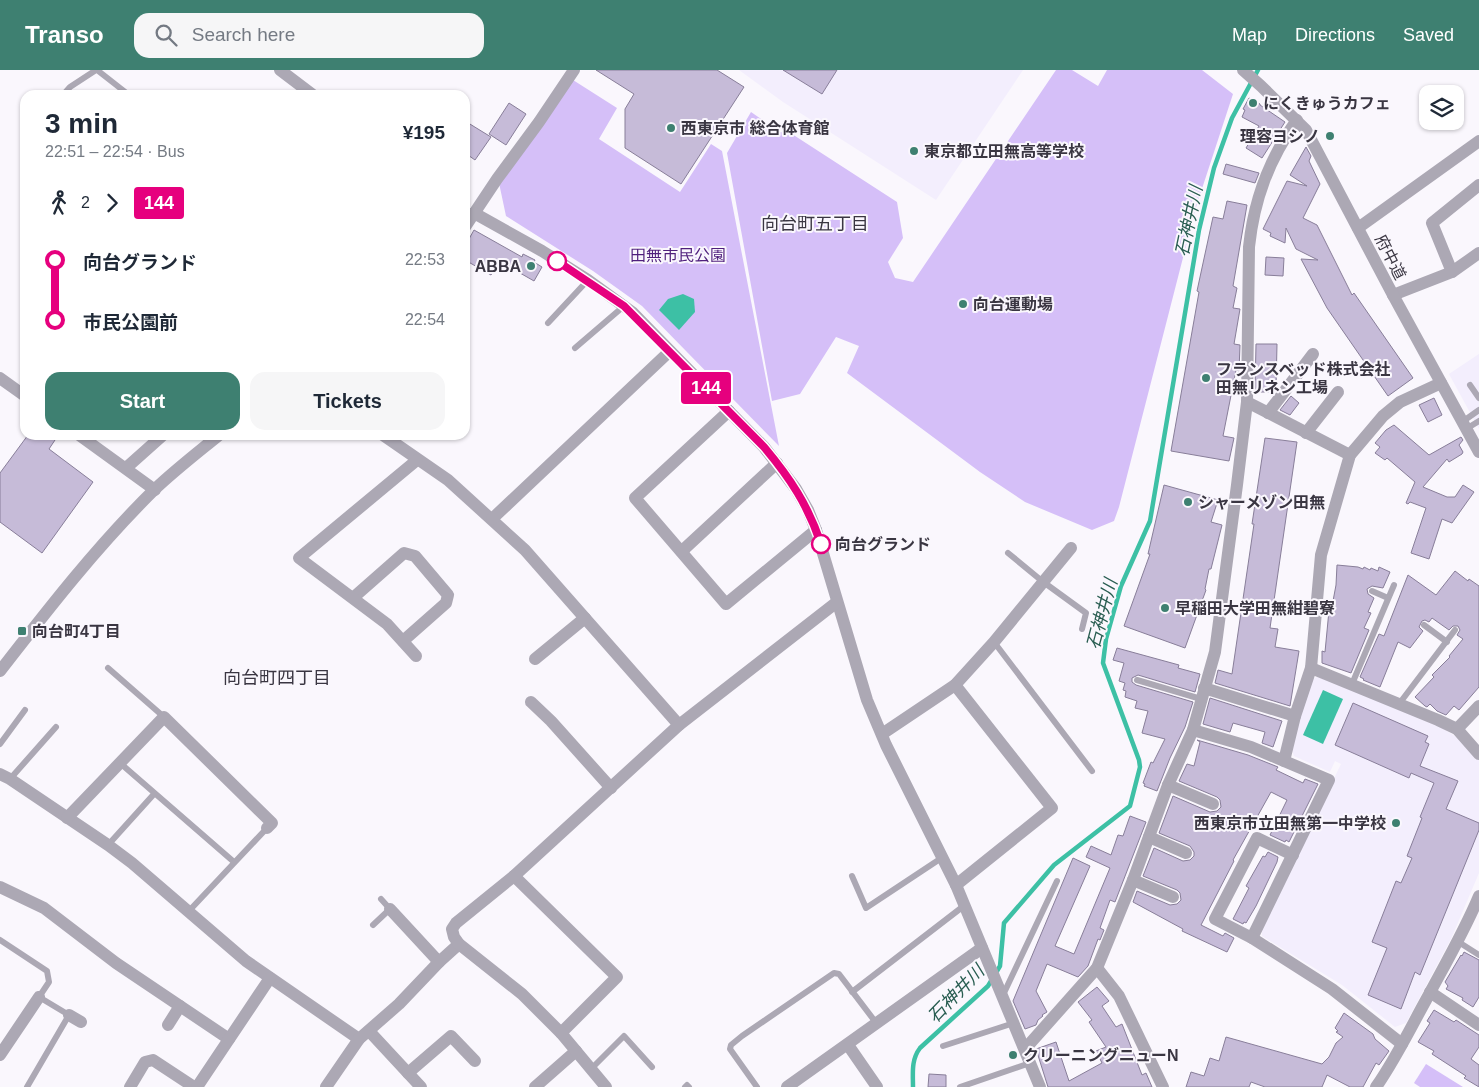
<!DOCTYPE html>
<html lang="en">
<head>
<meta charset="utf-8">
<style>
	body { margin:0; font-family:Helvetica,"Noto Sans JP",sans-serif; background:#f6f6f7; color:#1f2937; height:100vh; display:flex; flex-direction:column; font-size:19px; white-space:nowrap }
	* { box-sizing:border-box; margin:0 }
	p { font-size:16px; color:#747a83 }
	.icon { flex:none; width:28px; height:28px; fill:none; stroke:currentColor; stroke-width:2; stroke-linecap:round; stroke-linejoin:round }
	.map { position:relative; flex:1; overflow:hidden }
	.panel { position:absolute; left:20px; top:20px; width:450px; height:350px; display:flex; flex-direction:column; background:#fff; border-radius:15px; box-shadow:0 1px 4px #0004 }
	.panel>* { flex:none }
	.badge { padding:0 10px; border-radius:4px; font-size:18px; line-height:32px }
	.fabs { position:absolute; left:1419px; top:15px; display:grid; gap:10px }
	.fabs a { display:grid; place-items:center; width:45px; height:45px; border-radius:10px; background:#fff; box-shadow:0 1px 4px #0004; font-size:25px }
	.map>.badge { position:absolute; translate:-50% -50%; box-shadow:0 0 0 2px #fff }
	.legs { display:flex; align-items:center; gap:8px; height:55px; padding:0 25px; font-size:16px }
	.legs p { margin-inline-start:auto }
	.overview { display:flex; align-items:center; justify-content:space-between; height:85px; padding:0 25px }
	h1 { font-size:28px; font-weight:700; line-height:38px }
	.action { display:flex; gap:10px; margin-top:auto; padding:10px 25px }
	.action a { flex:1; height:58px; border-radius:15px; background:#3e8071; color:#fff; font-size:20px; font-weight:700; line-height:58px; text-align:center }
	.action a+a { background:#f6f6f7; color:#1f2937 }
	ul { padding:0 25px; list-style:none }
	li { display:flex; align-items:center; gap:18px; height:60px; font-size:19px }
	li i { display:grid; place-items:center; width:8px; height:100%; margin:0 6px; background:currentColor }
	li i::after { content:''; width:12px; height:12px; margin:-6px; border:4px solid; border-radius:50%; background:#fff }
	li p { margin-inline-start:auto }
	li:first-child i { background:linear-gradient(#0000 50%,currentColor 0) }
	li:last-child i { background:linear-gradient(currentColor 50%,#0000 0) }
	header { display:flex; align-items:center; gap:30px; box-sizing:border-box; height:70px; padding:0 25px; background:#3e8071; color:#fff }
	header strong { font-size:24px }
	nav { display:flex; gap:28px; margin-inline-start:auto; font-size:18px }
	.search { width:350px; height:45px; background:#f6f6f7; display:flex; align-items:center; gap:12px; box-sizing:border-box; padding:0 18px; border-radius:15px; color:#747a83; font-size:19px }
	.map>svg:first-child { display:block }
</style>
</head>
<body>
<header>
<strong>Transo</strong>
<div class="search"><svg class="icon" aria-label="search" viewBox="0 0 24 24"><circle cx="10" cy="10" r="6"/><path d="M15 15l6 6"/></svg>Search here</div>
<nav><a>Map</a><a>Directions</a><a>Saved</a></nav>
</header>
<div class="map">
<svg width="1479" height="1017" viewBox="0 0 1479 1017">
	<rect width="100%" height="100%" fill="#faf7fd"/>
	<!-- built -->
	<g fill="#f3eefd">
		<path d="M739,0H1023L936,130L783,32Z"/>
		<path d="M1479,284V359L1449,304Z"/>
		<path d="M1319,606L1439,656L1461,670L1479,690V803L1451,869L1406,953L1395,957L1342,915L1262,866V857L1341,694L1335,691L1330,702L1294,686L1291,677L1311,610Z"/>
	</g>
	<!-- green -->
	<g fill="#d5bff8">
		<path d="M1056,0H1072L1098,16L1107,0H1202L1233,24L1196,137L1119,437L1114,451L1092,460L1025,432L980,402L847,303L859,276L836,267L800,324L772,331L727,83L751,42L780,62L792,64L897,132L903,168L888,192L895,208L913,212Z"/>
		<path d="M573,10L617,38L599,69L680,122L711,74L722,81L779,376L642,236L593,201L506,146L499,113Z"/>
		<path d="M1426,994L1463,1017H1420L1414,1013Z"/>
	</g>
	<!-- water -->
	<g fill="#3dc0a5">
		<path d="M683,224L694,229L695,242L679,260L659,240L668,229Z"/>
		<path d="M1323,620L1343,629L1323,674L1303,665Z"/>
	</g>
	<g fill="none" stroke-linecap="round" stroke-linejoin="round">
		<!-- stream -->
		<path stroke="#3dc0a5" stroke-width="4.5" d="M913,1017C913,1003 911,990 920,978L988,916L1000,896L1004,853L1054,795L1130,736L1140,697L1139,690L1103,593L1106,569L1121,516L1150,451L1199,160L1214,98L1232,48L1258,0"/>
	</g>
	<!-- building -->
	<g fill="#c6bbd8" stroke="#887e99">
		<path d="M596,0H717L744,17L681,114L625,78V39L634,24Z"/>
		<path d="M783,0H837L822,24Z"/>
		<path d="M1249,28L1260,34V35L1285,52L1262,88L1246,78L1259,56L1242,47L1245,40L1243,39Z"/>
		<path d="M509,33L526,44L506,75L489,64Z"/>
		<path d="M465,51L491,67L475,90L465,83Z"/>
		<path d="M1306,77L1311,86L1309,91L1320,114L1303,148L1317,155L1352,225L1354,223L1413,308L1388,326L1327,238L1301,189L1318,190L1296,179L1286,158L1285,173L1270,166L1271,163L1263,159L1287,111L1307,116L1290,105Z"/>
		<path d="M1226,94L1259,103L1255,113L1223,104Z"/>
		<path d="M1227,131L1247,135L1233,216L1237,218L1233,238L1240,239L1234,274L1240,275L1239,301L1236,300L1223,366L1234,368L1229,391L1171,381L1199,222L1197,221L1213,147L1223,149Z"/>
		<path d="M474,160L522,187L523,184L535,190L534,192L542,197L534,211L499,191L491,205L465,190V176Z"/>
		<path d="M1266,187L1284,188L1283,206L1265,205Z"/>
		<path d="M1256,274H1277L1276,319L1274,322H1255Z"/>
		<path d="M1291,326L1299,333L1290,345L1280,340Z"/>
		<path d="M1434,328L1442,345L1428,352L1419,335Z"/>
		<path d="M1394,355L1429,385L1461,367L1463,370L1459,375L1463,382L1462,384L1449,392L1447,389L1423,417L1447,427H1455L1463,415L1474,422L1452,453L1442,449L1429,489L1411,483L1426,438L1410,432L1408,434L1406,433L1415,412L1387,388L1385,390L1375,383L1380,377L1375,373L1386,360Z"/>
		<path d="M28,365H48L55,370L49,379L93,412L42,483L0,452V403Z"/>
		<path d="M1265,368L1297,372L1270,558L1278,559L1275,577L1299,581L1290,636L1215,613L1218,600L1232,604L1254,454H1252Z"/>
		<path d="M1164,415L1218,430L1211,452L1222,455L1211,499H1209L1205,519L1206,520L1185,578L1124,556L1150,484H1148Z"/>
		<path d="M1337,495L1358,497L1363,499L1364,497L1370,500L1371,498L1378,501L1379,497L1390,502L1383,518L1372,516L1367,519L1368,524L1374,528L1368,542L1371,543L1364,558L1369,560L1351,603L1322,593V581L1325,582L1330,530L1333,531L1336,515Z"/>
		<path d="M1455,501L1468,511L1469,509L1479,516V617L1459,640L1454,636L1446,645L1437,641L1430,634L1427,637L1425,636L1415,627L1434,607L1432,605L1450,587L1449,586L1463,569L1457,565L1460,560L1458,556H1453L1449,560L1432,548L1429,552L1425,550L1422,551L1419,557L1423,561L1410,578L1398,572L1380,617L1363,610L1364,609L1360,607L1379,564L1384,566L1408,505L1436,525Z"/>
		<path d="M1117,578L1179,595L1178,598L1200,604L1195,622L1138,605L1132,608V612L1136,615L1193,632L1185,657L1170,688L1157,721L1144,716L1145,714L1143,713L1151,692L1153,693L1165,669L1142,663L1148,641L1135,638L1137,631L1125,627L1126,621L1123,620L1125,613L1119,611L1124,593L1113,590Z"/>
		<path d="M1210,628L1282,651L1273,677L1262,673L1265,662L1233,653L1230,662L1203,654Z"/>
		<path d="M1353,633L1428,666L1425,672L1429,674L1420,696L1458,711L1446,739L1479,753V760L1420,905L1415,902L1401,939L1368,925L1387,878L1372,872L1396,811L1401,813L1412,788L1407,786L1422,748L1420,747L1434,713L1411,703L1409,708L1335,675Z"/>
		<path d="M1197,670L1248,685L1278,697L1276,700L1303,713L1305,709L1318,714L1289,772L1286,770L1285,772L1270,765L1287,730L1271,722L1233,790L1234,791L1201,855L1223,866L1225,863L1234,868L1227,882L1182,861L1183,859L1133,832L1137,821L1170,835L1177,834L1181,830L1180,823L1177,820L1143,806L1154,778L1183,791L1190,790L1194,786V782L1190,776L1159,763L1173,726L1210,742L1217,741L1221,737L1220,730L1217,727L1179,711L1187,694L1194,696L1200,672Z"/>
		<path d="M1130,746L1146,752L1115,832L1110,830L1100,858L1104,860L1100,870L1098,869L1088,896L1078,907L1047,894L1036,921L1047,942L1042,945L1043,946L1038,950L1036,955L1025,959L1013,931L1073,788L1090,796L1055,876L1074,884L1110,798L1086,787L1091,776L1111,785L1118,765L1123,766Z"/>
		<path d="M1268,782L1278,787L1277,792L1256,836L1246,853L1244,852L1243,854L1233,849L1249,818L1246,816L1263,786L1265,787Z"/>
		<path d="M1464,882L1479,890V927L1473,937L1462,930L1463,928L1446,919L1448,916L1445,912L1461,885L1462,886Z"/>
		<path d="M1097,917L1109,931L1102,936L1116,957L1122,954L1142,1005L1146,1003L1152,1017H1048L1036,979L1056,972L1069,1011L1102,993L1096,981L1106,977L1089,952L1092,950L1078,932Z"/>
		<path d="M1434,940L1454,952L1456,950L1479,965V977L1471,989L1479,995V1017L1464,1008L1466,1006L1432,984L1434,981L1418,972L1430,953L1427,951Z"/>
		<path d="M1344,943L1373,964L1375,969L1389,981L1379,995L1376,993L1363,1017H1350L1327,1005L1322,1017H1265L1251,1012L1249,1017H1186L1191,1002L1204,1006L1210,988L1219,991L1226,967L1322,994L1329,987L1336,973L1343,967L1336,962L1338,961L1335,958Z"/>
		<path d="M929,1004L946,1005V1017H928Z"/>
	</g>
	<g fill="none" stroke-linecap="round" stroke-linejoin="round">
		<!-- service -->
		<g stroke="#aca8b4" stroke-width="6">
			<path d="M97,0L129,25"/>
			<path d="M63,25L70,17L96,0"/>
			<path d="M548,253L588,210"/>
			<path d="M575,278L624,236"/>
			<path d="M1470,315L1479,328"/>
			<path d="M1462,352L1479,340"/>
			<path d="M1466,359L1479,351"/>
			<path d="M1008,483L1042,511L1086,543L1082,559"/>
			<path d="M1372,521L1388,528"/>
			<path d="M1424,555L1447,572"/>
			<path d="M994,572L1092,701"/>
			<path d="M108,598L164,647"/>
			<path d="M1137,610L1201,629"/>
			<path d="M1352,614L1394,515"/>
			<path d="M1399,634L1455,560"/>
			<path d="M0,674L25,640"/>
			<path d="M120,693L234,792"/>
			<path d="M10,709L56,657"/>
			<path d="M108,775L154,724"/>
			<path d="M852,806L866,838L943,787"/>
			<path d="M188,842L267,758"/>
			<path d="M373,855L390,839L381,829"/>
			<path d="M0,870L47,901L49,912L39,927L69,945L27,1017"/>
			<path d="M1457,871L1479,885"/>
			<path d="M852,922L965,835"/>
			<path d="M1003,925L1057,811"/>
			<path d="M943,976L1014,953"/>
			<path d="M592,998L624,966L652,997"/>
			<path d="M685,1017L687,1015L689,1017"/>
			<path d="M757,1017L730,979L731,975L742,966L834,903L839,904L877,954"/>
			<path d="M960,1017L1030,993"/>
		</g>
		<!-- minor -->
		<g stroke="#aca8b4" stroke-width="12">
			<path d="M280,0L313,25"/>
			<path d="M465,157L497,109L539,52L574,0"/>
			<path d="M1358,158L1479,71"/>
			<path d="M1452,202L1432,153L1479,115"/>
			<path d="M1393,225L1452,202L1479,183"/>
			<path d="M1247,332L1350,385"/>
			<path d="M729,341L635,428L726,534L816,460L867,630L886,675L956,815L1040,1017"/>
			<path d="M1268,343L1313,284"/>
			<path d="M1306,363L1338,322"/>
			<path d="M383,365L448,410L525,480L679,655"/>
			<path d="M126,398L163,365"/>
			<path d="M492,449L670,281"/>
			<path d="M682,481L777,393"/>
			<path d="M354,527L404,483L415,486L448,525L446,533L403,571"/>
			<path d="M416,586L387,554L299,488L417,390"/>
			<path d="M535,589L585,548"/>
			<path d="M1311,598L1438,650L1457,659L1479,684"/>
			<path d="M0,601C49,538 98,475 155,419C175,400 197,383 219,365"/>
			<path d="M955,615L1052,738L956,815"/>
			<path d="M1204,618L1295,646"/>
			<path d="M531,632L551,651L611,718"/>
			<path d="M1457,659L1479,636"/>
			<path d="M1193,660L1251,677L1329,710L1252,868L1332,919L1402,974"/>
			<path d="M882,664L955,615L994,572L1071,478"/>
			<path d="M1284,691L1295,646L1311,598L1321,485L1350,385L1383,346L1400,332L1441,313"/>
			<path d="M0,704L10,709L108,775L132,793L246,891L359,969"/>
			<path d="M1168,715L1213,734"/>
			<path d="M67,748L164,647L272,753L267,758"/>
			<path d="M1149,767L1186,783"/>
			<path d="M514,806L617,907L561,963"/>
			<path d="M1133,810L1173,827"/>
			<path d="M0,817L44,838L116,893L229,969"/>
			<path d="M390,839L439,892"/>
			<path d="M1252,868L1215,849L1257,768L1293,785"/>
			<path d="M1097,898L1119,926L1163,1017"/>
			<path d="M1430,922L1479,955"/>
			<path d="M69,945L81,952"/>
			<path d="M168,955L180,936"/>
			<path d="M369,961L421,1017"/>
			<path d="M848,975L877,1017"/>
			<path d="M1025,979L1097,898L1133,810L1168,715L1193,660L1215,582L1237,415L1247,332L1249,177C1254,129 1269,89 1297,50"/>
			<path d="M0,985L39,927"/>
			<path d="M408,1003L451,966L475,991"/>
			<path d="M130,1017L145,992L153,990L194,1017"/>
			<path d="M197,1017L270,908"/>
			<path d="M326,1017L359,969L399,934L439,892L459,874"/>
			<path d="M535,1017L576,981"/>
			<path d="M606,1017L561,963L522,924L459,874L454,867L452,859L456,853L514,806L679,655L837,532"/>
			<path d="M787,1017L982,878"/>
			<path d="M1376,1017C1395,990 1410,959 1426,930C1444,896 1464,862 1479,826"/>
		</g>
		<!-- tertiary -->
		<g stroke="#aca8b4" stroke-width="12">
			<path d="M1243,0L1261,16L1306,60L1393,225L1479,382"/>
			<path d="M474,143L542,181L588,210L632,242L764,377L796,419L808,440L816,460"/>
			<path d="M0,308L25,326"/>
			<path d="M79,365L155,420"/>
		</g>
	</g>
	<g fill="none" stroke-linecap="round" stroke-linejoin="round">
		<defs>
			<path id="line-1" d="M557,191L624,236L764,377C790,408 808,435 821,474"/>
		</defs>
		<!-- line-1 casing -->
		<use href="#line-1" stroke="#fff" stroke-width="11"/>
		<!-- line-1 -->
		<use href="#line-1" stroke="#e6007e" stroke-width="8"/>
	</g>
	<!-- markers -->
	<g fill="#3e8071" stroke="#faf7fd" stroke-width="2">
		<circle cx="1253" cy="33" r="5"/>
		<circle cx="671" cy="58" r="5"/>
		<circle cx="1330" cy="66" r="5"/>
		<circle cx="914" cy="81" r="5"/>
		<circle cx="531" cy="196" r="5"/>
		<circle cx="963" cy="234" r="5"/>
		<circle cx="1206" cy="308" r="5"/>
		<circle cx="1188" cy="432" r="5"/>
		<circle cx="1165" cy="538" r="5"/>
		<rect x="17" y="556" width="10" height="10" rx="2.5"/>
		<circle cx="1396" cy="753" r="5"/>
		<circle cx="1013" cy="985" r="5"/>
	</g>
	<g fill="#fff" stroke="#e6007e" stroke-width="2.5">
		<circle cx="557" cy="191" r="9"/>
		<circle cx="821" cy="474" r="9"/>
	</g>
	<g text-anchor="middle" stroke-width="4" stroke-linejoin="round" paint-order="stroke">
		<!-- poi labels -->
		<g font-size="16" font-weight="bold" fill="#3a3642" stroke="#faf7fd" text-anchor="start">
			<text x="1263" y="39">にくきゅうカフェ</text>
			<text x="681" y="64">西東京市 総合体育館</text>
			<text x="1320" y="72" text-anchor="end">理容ヨシノ</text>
			<text x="924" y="87">東京都立田無高等学校</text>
			<text x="521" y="202" text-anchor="end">ABBA</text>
			<text x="973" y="240">向台運動場</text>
			<text x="1216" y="305">フランスベッド株式会社<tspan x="1216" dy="18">田無リネン工場</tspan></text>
			<text x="1198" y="438">シャーメゾン田無</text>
			<text x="1175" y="544">早稲田大学田無紺碧寮</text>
			<text x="32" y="567">向台町4丁目</text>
			<text x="1386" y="759" text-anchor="end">西東京市立田無第一中学校</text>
			<text x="1023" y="991">クリーニングニューN</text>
		</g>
		<!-- park labels -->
		<g font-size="16" fill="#4f1f7c" stroke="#faf7fd">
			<text x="678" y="191">田無市民公園</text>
		</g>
		<!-- street labels -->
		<g font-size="16" fill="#3a3642" stroke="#faf7fd">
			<text transform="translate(1391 187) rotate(63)" y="6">府中道</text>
		</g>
		<!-- stop labels -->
		<g font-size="16" font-weight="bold" fill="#3a3642" stroke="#faf7fd" text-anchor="start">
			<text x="835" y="480">向台グランド</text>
		</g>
		<!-- water labels -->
		<g font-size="18" font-style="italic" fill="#295d51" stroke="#faf7fd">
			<text transform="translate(1189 151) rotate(-78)" y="6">石神井川</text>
			<text transform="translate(1102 544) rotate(-75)" y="6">石神井川</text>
			<text transform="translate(956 924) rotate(-46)" y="6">石神井川</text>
		</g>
		<!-- neighbourhood labels -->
		<g font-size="18" fill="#3a3642" stroke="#faf7fd">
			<text x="815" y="160">向台町五丁目</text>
			<text x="277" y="614">向台町四丁目</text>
		</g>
	</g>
</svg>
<div class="fabs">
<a><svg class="icon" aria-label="layers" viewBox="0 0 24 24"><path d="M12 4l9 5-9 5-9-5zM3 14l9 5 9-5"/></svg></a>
</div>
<b class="badge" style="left:706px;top:318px;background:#e6007e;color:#fff">144</b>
<section class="panel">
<div class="overview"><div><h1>3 min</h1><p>22:51 – 22:54 · Bus</p></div><b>¥195</b></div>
<div class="legs"><svg class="icon" aria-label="walk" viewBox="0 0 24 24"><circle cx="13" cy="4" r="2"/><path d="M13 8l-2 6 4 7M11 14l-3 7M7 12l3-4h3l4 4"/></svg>2<svg class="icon" aria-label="forward" viewBox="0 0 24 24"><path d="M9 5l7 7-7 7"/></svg><b class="badge" style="background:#e6007e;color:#fff">144</b></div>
<ul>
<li><i style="color:#e6007e"></i><b>向台グランド</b><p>22:53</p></li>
<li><i style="color:#e6007e"></i><b>市民公園前</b><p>22:54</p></li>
</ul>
<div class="action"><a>Start</a><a>Tickets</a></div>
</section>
</div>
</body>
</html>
